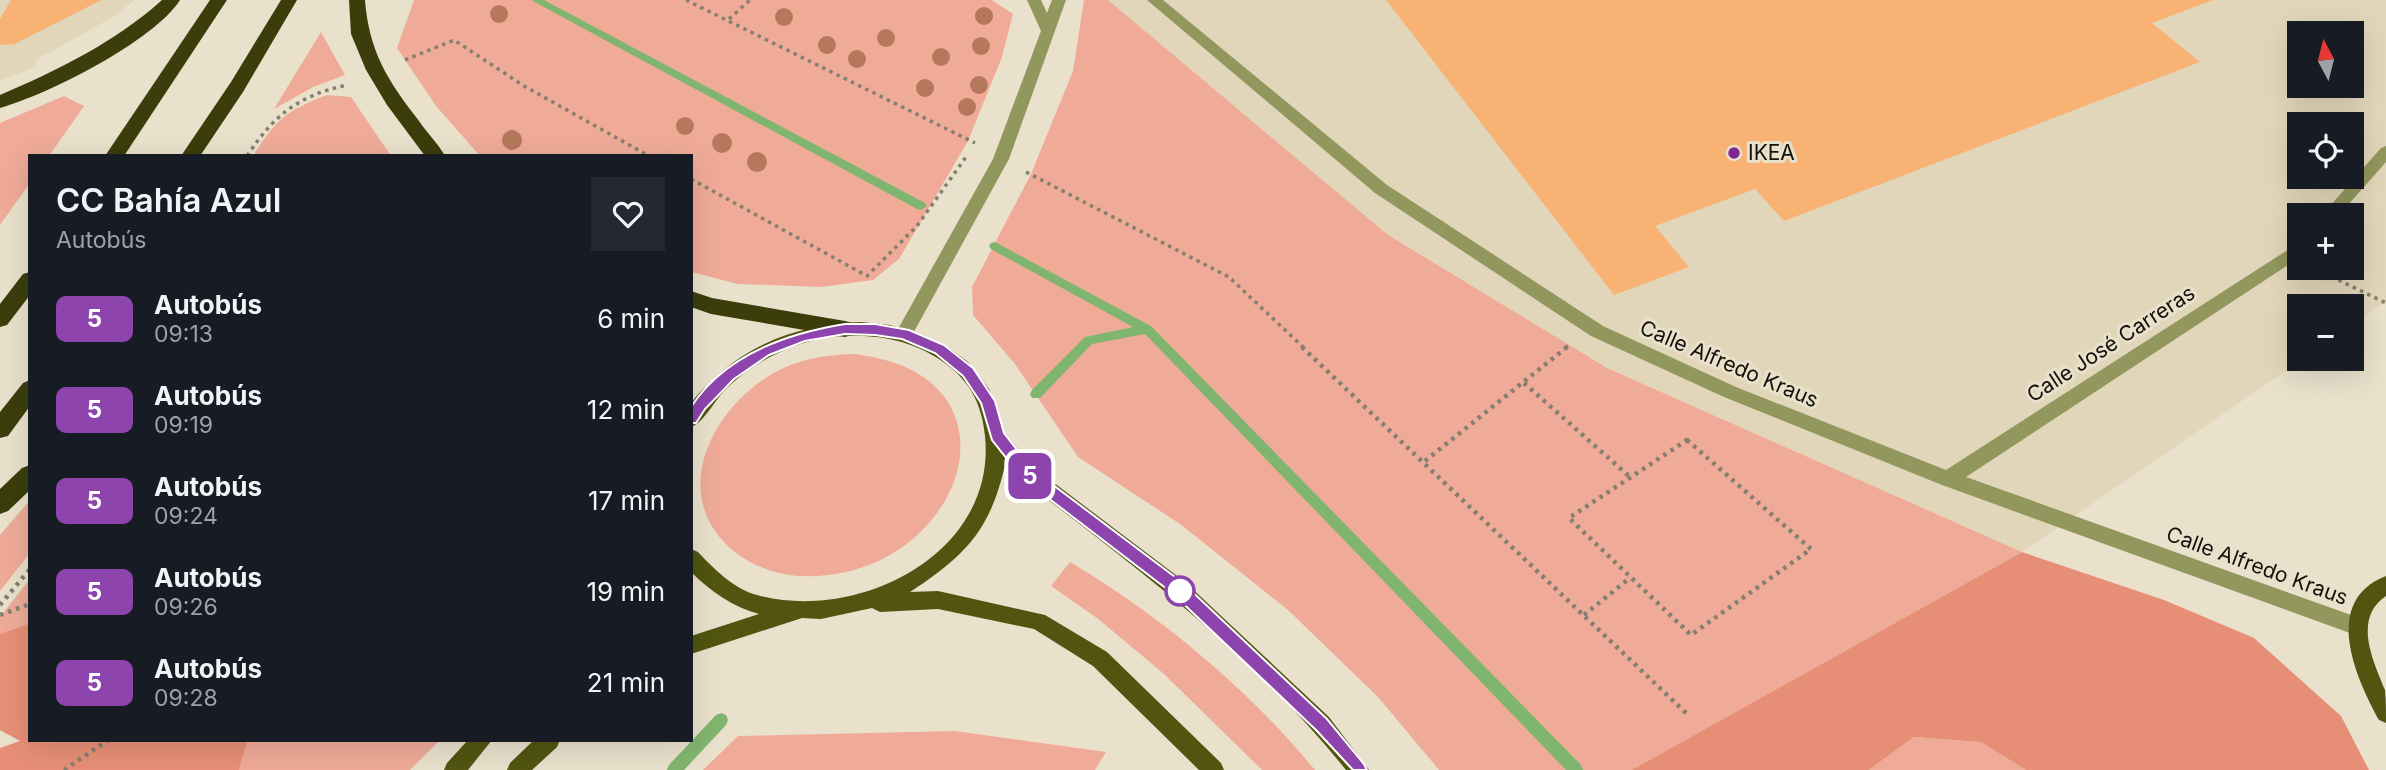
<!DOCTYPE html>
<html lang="es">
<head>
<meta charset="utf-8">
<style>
	body { margin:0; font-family:Inter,sans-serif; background:#242831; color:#f1f3f6; height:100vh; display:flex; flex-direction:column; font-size:26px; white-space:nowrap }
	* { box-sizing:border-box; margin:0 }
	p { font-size:23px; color:#9ea1a6 }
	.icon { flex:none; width:38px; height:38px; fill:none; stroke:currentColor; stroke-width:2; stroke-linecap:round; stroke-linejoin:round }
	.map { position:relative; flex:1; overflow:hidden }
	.side { position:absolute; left:28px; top:154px; width:665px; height:588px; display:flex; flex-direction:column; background:#171b24; border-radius:0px; box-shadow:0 7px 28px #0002 }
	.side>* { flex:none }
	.badge { padding:0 14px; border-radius:10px; font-size:24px; line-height:46px }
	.needle { width:46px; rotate:353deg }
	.controls { position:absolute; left:2287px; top:21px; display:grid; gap:14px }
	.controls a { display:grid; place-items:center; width:77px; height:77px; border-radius:0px; background:#171b24; box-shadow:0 7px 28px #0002; font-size:35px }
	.map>.badge { position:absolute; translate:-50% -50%; box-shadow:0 0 0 4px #fff }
	.round { display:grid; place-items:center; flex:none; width:74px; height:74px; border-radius:0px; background:#242831 }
	.summary { display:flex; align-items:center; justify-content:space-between; height:119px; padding:0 28px }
	h1 { font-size:33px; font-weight:600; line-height:52px }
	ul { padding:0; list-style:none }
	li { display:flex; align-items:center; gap:21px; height:91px; padding:0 28px }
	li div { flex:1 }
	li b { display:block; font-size:26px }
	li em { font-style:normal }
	li .badge { min-width:77px; font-weight:700; text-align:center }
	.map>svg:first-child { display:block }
</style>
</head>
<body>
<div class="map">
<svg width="2386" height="770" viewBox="0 0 2386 770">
	<rect width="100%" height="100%" fill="#eae1cc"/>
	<!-- built -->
	<g fill="#e2d6ba" fill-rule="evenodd">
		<path d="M0,0H135L113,17L34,61L37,66L0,81Z"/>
		<path d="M1108,0H2386V302L2352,325V306H2300V359H2303L2022,552L1607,368L1548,334L1388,235ZM2300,33H2352V86H2300ZM2300,124H2352V177H2300ZM2300,215H2352V268H2300Z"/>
	</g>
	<!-- green -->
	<g fill="#efab98">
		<path d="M414,0H992L1013,14L1002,57L968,141L899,259L873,280L821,287L738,284L691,272V156H480L436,106L397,48Z"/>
		<path d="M1084,0H1108L1388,235L1607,368L2022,552L1633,770H1439L1378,697L1288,610L1180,524L1078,457L1015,364L973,315L972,287L1031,174L1073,71Z"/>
		<path d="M321,32L345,75L313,87L274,109Z"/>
		<path d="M327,95L351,97L391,156H253C276,119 286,111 327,95Z"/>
		<path d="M64,96L84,106L49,156H30V183L0,225V123Z"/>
		<path d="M853,354C1032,373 965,570 816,576C787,578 759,570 736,553C667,499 709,411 772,374C797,359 825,355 853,354Z"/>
		<path d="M30,500V553L0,591V535Z"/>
		<path d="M1070,562C1161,616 1247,688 1315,770H1262L1164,674L1097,618L1051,586Z"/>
		<path d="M30,579V623L0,634V617Z"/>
		<path d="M955,731L1106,752L1095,770H703L738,736Z"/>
		<path d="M1914,737L1982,742L2026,770H1869Z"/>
		<path d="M248,740H440L410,770H239Z"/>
	</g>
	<!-- forest -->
	<g fill="#e78f76">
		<path d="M2022,552L2164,600L2254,638L2341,716L2369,770H2026L1981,742L1914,737L1869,770H1632Z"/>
		<path d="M30,623V740H248L239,770H0V748L20,741L0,730V634Z"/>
	</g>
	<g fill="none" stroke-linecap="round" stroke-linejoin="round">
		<!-- stream -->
		<g fill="#80b56f" fill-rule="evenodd">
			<path d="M531,0H544L925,203L927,206L921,210L917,209Z"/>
			<path d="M995,242L1151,326L1581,765L1583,770H1566L1145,334L1092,344L1040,398H1032L1030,394L1032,390L1085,337L1133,327L991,249L989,246L991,243Z"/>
			<path d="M721,713L726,715L728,720L726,725L684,770H667L669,765L716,715Z"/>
		</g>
	</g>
	<!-- building -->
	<g fill="#f7b274">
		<path d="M11,0H101L15,44L0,45V19Z"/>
		<path d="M1386,0H2213L2152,23L2200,62L1784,221L1755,189L1655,226L1689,267L1614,295Z"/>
	</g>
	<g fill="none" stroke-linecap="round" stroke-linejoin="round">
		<!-- path-far1 -->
		<g stroke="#857f70" stroke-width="3.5" stroke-dasharray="3.5 4.5" stroke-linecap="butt">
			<path d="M686,0L975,143"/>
			<path d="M729,19L750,0"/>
			<path d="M405,60L454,40L524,86L649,156"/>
			<path d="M247,156C275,114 298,96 347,85"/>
			<path d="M1026,172L1229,277L1304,348"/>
			<path d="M691,179L867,276L917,226L966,157"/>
			<path d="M2324,273L2386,303"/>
			<path d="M1565,348L1568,346"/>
		</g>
		<!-- path -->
		<g stroke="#857f70" stroke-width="4.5" stroke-dasharray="3.5 5" stroke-linecap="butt">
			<path d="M1302,347L1686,713"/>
			<path d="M1524,383L1630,477"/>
			<path d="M1687,440L1811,549L1691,635L1569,518Z"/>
			<path d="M1425,461L1567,347"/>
			<path d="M0,605L30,569"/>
			<path d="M0,615L30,604"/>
			<path d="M1584,615L1630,578"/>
			<path d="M64,770L108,740"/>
		</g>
		<!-- minor -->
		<g fill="#92975e" fill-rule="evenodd">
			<path d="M1027,0H1041L1047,13L1052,0H1066L1009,159L910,339H898L895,334L898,329L993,159L1041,31Z"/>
			<path d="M1147,0H1163L1387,185L1603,326L1736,387L1946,470L2300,242V257L1966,477L2365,620L2368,627L2365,634L2358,636L1942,485L1724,397L1591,336L1375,193Z"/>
			<path d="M2386,146V162L2339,215H2322L2381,148Z"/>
		</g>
		<!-- major -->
		<g fill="#515510" fill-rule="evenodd">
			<path d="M861,322L890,325L923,335L949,348L968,362L989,389L998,410L1002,430L1033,467L1185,582L1329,717L1369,770H1346C1255,656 1136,567 1021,479L1006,460C992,528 967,555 910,592L938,591L1045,615L1107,652L1221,763L1224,770H1199L1093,666L1034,629L938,609L880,612L872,608L821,619L802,618L691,654V636L759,614C733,607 710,591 691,572V549L698,552C714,569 734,589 757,595C859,623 997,553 985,436C982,406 971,382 946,364C911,338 868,332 825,338C789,344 753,363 727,388C715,399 705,422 691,427C691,420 689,411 691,405C694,397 703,389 709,384C747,343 805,323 861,322Z"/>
			<path d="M2386,576V596C2352,619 2374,662 2385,690C2386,700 2386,713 2386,723L2379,720C2356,678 2321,601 2386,576Z"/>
			<path d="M468,740H492L468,770H444L447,763Z"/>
			<path d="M534,740H560L557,747L532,770H507L510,763Z"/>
		</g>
		<!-- highway -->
		<g fill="#3b3e0b" fill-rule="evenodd">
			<path d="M162,0H180C154,41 47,95 0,108V95C58,70 114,43 162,0Z"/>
			<path d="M210,0H227L124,156H105Z"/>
			<path d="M281,0H297L243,92L200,156H181L231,82Z"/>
			<path d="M349,0H365C369,52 388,81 419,121C427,133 438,143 445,156H425L387,105L366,70L351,34Z"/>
			<path d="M30,272V295L7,325L0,327V304L23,274Z"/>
			<path d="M691,291L712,298L845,321L852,323L855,329L852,335L845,337L711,314L691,307Z"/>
			<path d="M30,380V406L8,436L0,438V412L23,383Z"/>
			<path d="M30,465V490L8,511L0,514V489L22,468Z"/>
		</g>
	</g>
	<!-- trees -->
	<g fill="#b5785c">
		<circle cx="499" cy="14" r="9"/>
		<circle cx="984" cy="16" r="9"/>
		<circle cx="784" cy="17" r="9"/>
		<circle cx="886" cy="38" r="9"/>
		<circle cx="827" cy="45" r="9"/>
		<circle cx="981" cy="46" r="9"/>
		<circle cx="941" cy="57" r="9"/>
		<circle cx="857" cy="59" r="9"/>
		<circle cx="979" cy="85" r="9"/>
		<circle cx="925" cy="88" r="9"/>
		<circle cx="967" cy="107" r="9"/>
		<circle cx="685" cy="126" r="9"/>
		<circle cx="512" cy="140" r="10"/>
		<circle cx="722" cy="143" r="10"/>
		<circle cx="757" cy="162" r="10"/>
	</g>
	<!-- line -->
	<path fill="#8e44ad" stroke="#fff" stroke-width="2" d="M845,324H875L909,330L944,345L973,368L995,401L1004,433L1032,469L1183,583L1327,719L1364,764L1367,770H1353L1316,730L1172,593L1022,478L992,440L981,403L963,376L935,353L902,339L875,335L845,334L805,341L769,355L734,379L705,409L696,423H686L684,419C715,359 783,334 845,324Z"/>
	<!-- markers -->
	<circle fill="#802592" stroke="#eae1cc" stroke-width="2.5" cx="1734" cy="153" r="7"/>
	<circle fill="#fff" stroke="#8e44ad" stroke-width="3.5" cx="1180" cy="591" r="14"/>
	<g text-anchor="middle" stroke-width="6" stroke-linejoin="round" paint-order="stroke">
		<!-- poi labels -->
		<g font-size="21" fill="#14110a" stroke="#eae1cc" text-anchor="start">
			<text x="1748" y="160">IKEA</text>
		</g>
		<!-- street labels -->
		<g font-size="21" fill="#14110a" stroke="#eae1cc">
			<text transform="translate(2111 344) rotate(-33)" y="7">Calle José Carreras</text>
			<text transform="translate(1729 364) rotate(23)" y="7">Calle Alfredo Kraus</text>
			<text transform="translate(2257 566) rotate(20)" y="7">Calle Alfredo Kraus</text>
		</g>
	</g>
</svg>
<div class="controls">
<a><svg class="needle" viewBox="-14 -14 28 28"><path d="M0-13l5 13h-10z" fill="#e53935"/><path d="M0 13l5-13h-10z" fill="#9ea1a6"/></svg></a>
<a><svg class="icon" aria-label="locate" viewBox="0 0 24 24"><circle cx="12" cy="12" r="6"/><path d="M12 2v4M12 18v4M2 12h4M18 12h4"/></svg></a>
<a>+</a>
<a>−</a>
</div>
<b class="badge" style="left:1030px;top:476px;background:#8e44ad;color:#fff">5</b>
<section class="side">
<div class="summary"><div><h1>CC Bahía Azul</h1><p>Autobús</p></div><a class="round"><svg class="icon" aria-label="heart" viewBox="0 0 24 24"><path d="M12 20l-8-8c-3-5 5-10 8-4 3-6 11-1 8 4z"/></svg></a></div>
<ul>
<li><span class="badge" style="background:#8e44ad;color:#fff">5</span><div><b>Autobús</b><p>09:13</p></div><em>6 min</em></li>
<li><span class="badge" style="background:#8e44ad;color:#fff">5</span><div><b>Autobús</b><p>09:19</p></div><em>12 min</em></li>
<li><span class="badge" style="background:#8e44ad;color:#fff">5</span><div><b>Autobús</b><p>09:24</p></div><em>17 min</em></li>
<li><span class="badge" style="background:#8e44ad;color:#fff">5</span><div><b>Autobús</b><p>09:26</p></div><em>19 min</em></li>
<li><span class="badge" style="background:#8e44ad;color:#fff">5</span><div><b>Autobús</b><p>09:28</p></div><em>21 min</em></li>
</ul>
</section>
</div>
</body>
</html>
